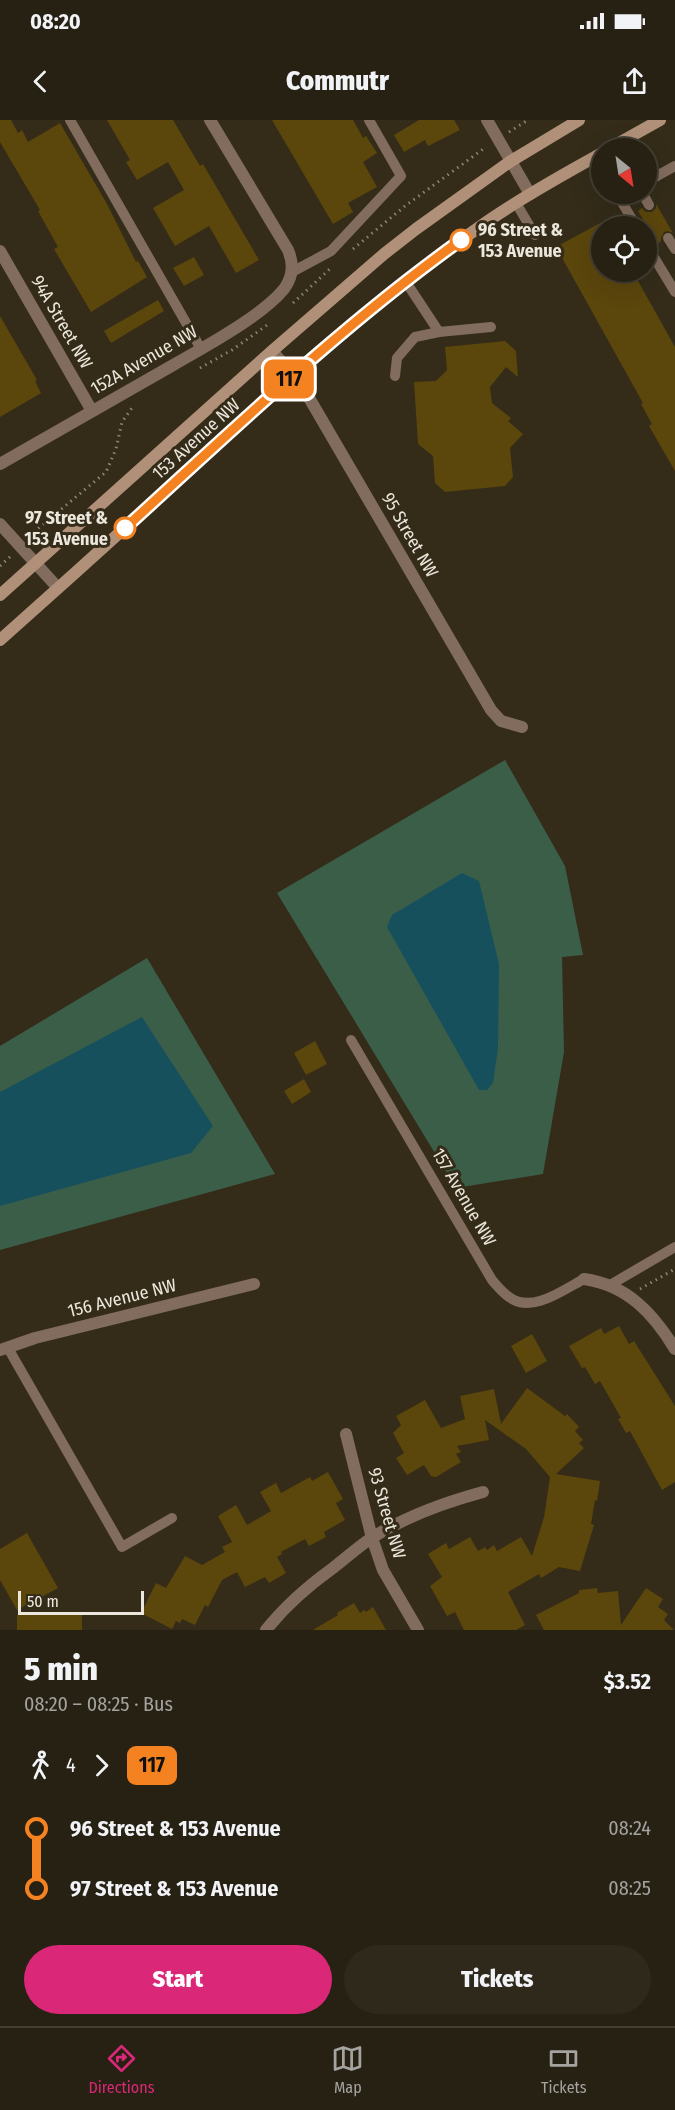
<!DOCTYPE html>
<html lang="en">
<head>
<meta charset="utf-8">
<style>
	body { margin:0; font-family:"Fira Sans Condensed",sans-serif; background:#2f291c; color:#f1f3f6; height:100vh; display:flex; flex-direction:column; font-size:22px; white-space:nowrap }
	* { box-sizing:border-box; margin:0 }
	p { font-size:20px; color:#a4a3a0 }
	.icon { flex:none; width:33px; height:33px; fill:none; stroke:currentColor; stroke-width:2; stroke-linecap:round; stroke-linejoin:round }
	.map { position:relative; height:1510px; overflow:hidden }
	.details { display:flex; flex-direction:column; background:#272113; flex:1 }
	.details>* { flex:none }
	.badge { padding:0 12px; border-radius:9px; font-size:21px; line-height:39px }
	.needle { width:39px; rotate:150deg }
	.controls { position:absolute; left:591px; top:18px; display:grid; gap:12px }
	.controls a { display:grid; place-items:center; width:66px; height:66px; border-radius:50%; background:#272113; box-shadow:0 6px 24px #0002,0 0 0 2px #433e33; font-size:30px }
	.scale { position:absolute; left:18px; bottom:15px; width:126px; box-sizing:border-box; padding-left:6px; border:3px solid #ece7dc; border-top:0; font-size:16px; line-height:21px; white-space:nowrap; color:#ece7dc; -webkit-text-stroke:4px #342c19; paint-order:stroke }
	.map>.badge { position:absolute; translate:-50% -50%; box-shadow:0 0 0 3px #fff }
	.legs { display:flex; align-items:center; gap:9px; height:66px; padding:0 24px; font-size:20px }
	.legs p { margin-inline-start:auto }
	.overview { display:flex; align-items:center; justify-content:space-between; height:102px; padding:0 24px }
	h1 { font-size:33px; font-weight:800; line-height:45px }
	.primary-button { display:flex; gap:12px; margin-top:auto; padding:12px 24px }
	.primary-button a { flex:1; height:69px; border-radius:36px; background:#db2777; color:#fff; font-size:24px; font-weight:800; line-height:69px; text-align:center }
	.primary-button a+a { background:#2f291c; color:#f1f3f6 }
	ul { padding:0 24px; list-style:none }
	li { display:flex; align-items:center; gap:21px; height:60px; font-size:22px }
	li i { display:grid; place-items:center; width:9px; height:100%; margin:0 8px; background:currentColor }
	li i::after { content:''; width:15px; height:15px; margin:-8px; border:4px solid; border-radius:50%; background:#272113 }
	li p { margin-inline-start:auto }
	li:first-child i { background:linear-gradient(#0000 50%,currentColor 0) }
	li:last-child i { background:linear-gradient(currentColor 50%,#0000 0) }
	.status { display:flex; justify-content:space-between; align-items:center; height:42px; padding:0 30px; background:#272113; direction:ltr }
	.status svg { height:16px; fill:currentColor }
	header { display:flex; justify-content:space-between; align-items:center; height:78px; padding:0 24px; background:#272113; font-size:27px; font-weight:800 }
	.dock { display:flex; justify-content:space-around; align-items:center; height:84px; border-top:2px solid #433e33; background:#272113; font-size:16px; color:#a4a3a0 }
	.dock a { display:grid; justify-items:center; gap:3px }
	.dock .selected { color:#db2777 }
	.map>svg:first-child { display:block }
</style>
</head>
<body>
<div class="status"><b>08:20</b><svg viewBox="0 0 49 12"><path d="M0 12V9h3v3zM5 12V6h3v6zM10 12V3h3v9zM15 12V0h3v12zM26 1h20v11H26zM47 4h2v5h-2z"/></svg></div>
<header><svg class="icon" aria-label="back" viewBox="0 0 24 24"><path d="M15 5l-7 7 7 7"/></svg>Commutr<svg class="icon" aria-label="share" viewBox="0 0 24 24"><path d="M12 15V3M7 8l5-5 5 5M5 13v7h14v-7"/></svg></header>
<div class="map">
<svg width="675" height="1510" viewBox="0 0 675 1510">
	<rect width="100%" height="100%" fill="#342c19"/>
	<!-- green -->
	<g fill="#3b5e49">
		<path d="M505,640L565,746L583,835L562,837L564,932L543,1054L456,1068L277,773Z"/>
		<path d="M147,838L275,1054L0,1130V926Z"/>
	</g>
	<!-- water -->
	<g fill="#17505d">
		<path d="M462,753L479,761L499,844L498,928L493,963L487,970H479L387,807L392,795Z"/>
		<path d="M142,897L213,1006L191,1033L0,1086V972Z"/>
	</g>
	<!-- building -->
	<g fill="#5b460c">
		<path d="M0,0H11L18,13L22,10L28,22L60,3L107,84L136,142L138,141L147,157L91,192L54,129L58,127L38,91L40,90L0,22Z"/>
		<path d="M107,0H173L200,46L203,44L259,140L236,153L209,106L175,126L153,88L184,70L168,42L137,60L126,42L130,40Z"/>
		<path d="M272,0H353L363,18L366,16L377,33L363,42L377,67L348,83L353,92L333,104Z"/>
		<path d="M419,0H454L460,10L428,26L425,20L404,32L394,15Z"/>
		<path d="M656,84L673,113L668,111L664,112L661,118V121L658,124L638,91L642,88L646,92H652L656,88Z"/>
		<path d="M602,102V152H633L675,227V351L649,306L652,304L641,284L643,283L556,127Z"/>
		<path d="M194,137L204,155L184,166L173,148Z"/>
		<path d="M158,180L164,191L111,223L104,211Z"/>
		<path d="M0,196L37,260L35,261L41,273L0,297Z"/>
		<path d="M505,221L516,231L518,257L506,247L490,267L492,283L511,298L508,301L523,314L510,328L513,357L505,366L445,372L435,363L433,336L418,324L414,262L436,261L447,250L445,227Z"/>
		<path d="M315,921L327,944L306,955L294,933Z"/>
		<path d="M304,959L311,972L292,984L284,971Z"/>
		<path d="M619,1206L629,1224L634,1221L675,1286V1362L662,1370L630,1311L626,1313L618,1299L621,1298L600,1261L595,1264L585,1247L582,1248L569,1226L601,1208L604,1214Z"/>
		<path d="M532,1214L547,1241L526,1253L511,1226Z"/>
		<path d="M527,1268L565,1296L567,1294L579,1307L575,1311L583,1320L579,1323L584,1328L556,1354L600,1361L597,1381L595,1380L591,1404L594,1405L580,1451L559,1447L541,1458L539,1454L508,1472L525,1505L516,1510H464L455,1492L447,1496L430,1466L442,1457L428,1434L446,1423L449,1429L470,1417L478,1431L485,1427L487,1430L494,1425L497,1431L521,1417L532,1436L544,1397L550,1357L526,1329L485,1300L489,1320L457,1326L461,1332L456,1334L461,1342L436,1357L431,1356L424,1345L407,1355L396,1338L404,1333L393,1313L401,1305L396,1296L425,1280L441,1308L465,1299L460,1276L494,1269L501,1304Z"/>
		<path d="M328,1352L343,1379L336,1383L345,1400L324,1412L326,1417L309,1426L305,1419L281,1432L282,1434L277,1437L286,1453L269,1463L265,1457L245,1467L237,1452L222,1460L208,1487L205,1485L195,1505L182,1499L180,1503L176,1501L172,1509L141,1493L156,1463L166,1468L185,1436L202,1445L225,1432L222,1427L232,1422L218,1396L236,1385L247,1405L271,1391L260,1372L276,1363L281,1373L310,1357L312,1361Z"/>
		<path d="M27,1413L58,1468L17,1490L0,1460V1429Z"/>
		<path d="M597,1468L598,1473L618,1471L621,1505L646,1468L663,1479L658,1487L668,1494L664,1500L674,1510H544L536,1495L579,1473V1470Z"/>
		<path d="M354,1483L360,1493L364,1490L366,1492L373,1487L386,1510H313L338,1495L337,1493Z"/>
		<rect x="17" y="1495" width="65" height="15"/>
	</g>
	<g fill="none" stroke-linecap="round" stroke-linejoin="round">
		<!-- path -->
		<g stroke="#8b8576" stroke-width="3" stroke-dasharray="1.5 4.5" stroke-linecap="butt">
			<path d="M509,12L528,0"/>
			<path d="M353,129L405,86L486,27"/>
			<path d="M293,183L332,147"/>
			<path d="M200,248L232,230L270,203"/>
			<path d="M29,416L106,352L116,329L122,302L134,285"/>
			<path d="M0,446L11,436"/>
			<path d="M640,1169L675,1149"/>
		</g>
		<!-- service -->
		<g stroke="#816c5d" stroke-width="10">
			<path d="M70,0L201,229"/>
			<path d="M596,37L602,47"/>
			<path d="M646,62L675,46"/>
			<path d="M617,74L636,106"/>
			<path d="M643,74L649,85"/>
			<path d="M516,83L535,115"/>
			<path d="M668,118L675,129"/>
			<path d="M646,124L675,172"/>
			<path d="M292,152L331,131L401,56L369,0"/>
			<path d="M406,162L439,212"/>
			<path d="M395,256L397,238L415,217L439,212L491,207"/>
			<path d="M351,920L492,1160C497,1166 503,1173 509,1177C532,1194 563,1170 584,1159"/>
			<path d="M610,1165L675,1127"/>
			<path d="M8,1228L122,1427L172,1398"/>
		</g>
		<!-- minor -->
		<g stroke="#816c5d" stroke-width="12">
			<path d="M487,0L530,74"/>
			<path d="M0,131L92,291"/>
			<path d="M272,231L293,255L308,276L491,590L501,601L522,607"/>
			<path d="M0,344C58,311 117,277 175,244C206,226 262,196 284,169C293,157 294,144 288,130L210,0"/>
			<path d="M0,404L58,468"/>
			<path d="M346,1314L372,1418L383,1450L418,1510"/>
			<path d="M266,1510C285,1486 308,1466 333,1448C346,1438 359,1426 373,1417C407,1396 446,1382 483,1372"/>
		</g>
		<!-- tertiary -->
		<g stroke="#816c5d" stroke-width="12">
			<path d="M584,1159C627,1165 653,1193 675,1229"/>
			<path d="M0,1230L35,1218L254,1164"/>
		</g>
		<!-- secondary -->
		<g stroke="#b09078" stroke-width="12">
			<path d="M610,28L660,0"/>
			<path d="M0,475L272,231L384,134L416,109L511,41L579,0"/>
			<path d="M0,520C72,456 144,391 215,326C303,246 391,168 488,101C524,76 563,55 602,33"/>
		</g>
	</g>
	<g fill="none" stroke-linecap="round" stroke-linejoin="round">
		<defs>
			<path id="line-1" d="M125,408C234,309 341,206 461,120"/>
		</defs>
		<!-- line-1 casing -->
		<use href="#line-1" stroke="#fff" stroke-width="14"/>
		<!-- line-1 -->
		<use href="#line-1" stroke="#f58220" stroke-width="9"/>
	</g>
	<!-- markers -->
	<g fill="#fff" stroke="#f58220" stroke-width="3">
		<circle cx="461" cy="120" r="10"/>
		<circle cx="125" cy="408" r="10"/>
	</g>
	<g text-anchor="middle" stroke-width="6" stroke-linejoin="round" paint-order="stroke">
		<!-- stop labels -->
		<g font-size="18" font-weight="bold" fill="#ece7dc" stroke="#342c19" text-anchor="start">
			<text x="478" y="116">96 Street &amp;<tspan x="478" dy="21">153 Avenue</tspan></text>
			<text x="108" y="404" text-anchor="end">97 Street &amp;<tspan x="108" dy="21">153 Avenue</tspan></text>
		</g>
		<!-- street labels -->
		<g font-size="18" fill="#ece7dc" stroke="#342c19">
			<text transform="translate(62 202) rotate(60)" y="6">94A Street NW</text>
			<text transform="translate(144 240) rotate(-30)" y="6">152A Avenue NW</text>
			<text transform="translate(196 319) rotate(-42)" y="6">153 Avenue NW</text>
			<text transform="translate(410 415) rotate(60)" y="6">95 Street NW</text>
			<text transform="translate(464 1077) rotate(60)" y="6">157 Avenue NW</text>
			<text transform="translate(122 1178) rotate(-14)" y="6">156 Avenue NW</text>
			<text transform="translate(387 1393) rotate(74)" y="6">93 Street NW</text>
		</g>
	</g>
</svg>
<div class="controls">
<a><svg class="needle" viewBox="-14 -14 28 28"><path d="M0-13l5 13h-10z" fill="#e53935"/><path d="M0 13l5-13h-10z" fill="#a4a3a0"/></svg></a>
<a><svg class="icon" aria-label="locate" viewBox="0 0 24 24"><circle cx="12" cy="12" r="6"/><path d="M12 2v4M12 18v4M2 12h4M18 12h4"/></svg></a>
</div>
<div class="scale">50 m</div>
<b class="badge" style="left:289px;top:259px;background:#f58220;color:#111">117</b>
</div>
<section class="details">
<div class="overview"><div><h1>5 min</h1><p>08:20 – 08:25 · Bus</p></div><b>$3.52</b></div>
<div class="legs"><svg class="icon" aria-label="walk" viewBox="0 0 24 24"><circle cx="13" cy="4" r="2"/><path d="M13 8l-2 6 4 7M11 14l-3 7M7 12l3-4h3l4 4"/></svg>4<svg class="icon" aria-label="forward" viewBox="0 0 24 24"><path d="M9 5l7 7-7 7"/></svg><b class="badge" style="background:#f58220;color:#111">117</b></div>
<ul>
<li><i style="color:#f58220"></i><b>96 Street &amp; 153 Avenue</b><p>08:24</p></li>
<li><i style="color:#f58220"></i><b>97 Street &amp; 153 Avenue</b><p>08:25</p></li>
</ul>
<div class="primary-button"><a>Start</a><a>Tickets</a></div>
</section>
<nav class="dock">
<a class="selected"><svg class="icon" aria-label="directions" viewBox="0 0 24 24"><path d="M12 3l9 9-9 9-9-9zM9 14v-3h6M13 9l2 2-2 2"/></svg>Directions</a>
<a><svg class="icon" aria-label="map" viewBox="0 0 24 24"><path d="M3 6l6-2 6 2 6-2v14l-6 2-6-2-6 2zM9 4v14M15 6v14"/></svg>Map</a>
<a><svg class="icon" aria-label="tickets" viewBox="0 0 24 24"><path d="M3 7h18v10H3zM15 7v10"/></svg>Tickets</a>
</nav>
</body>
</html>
